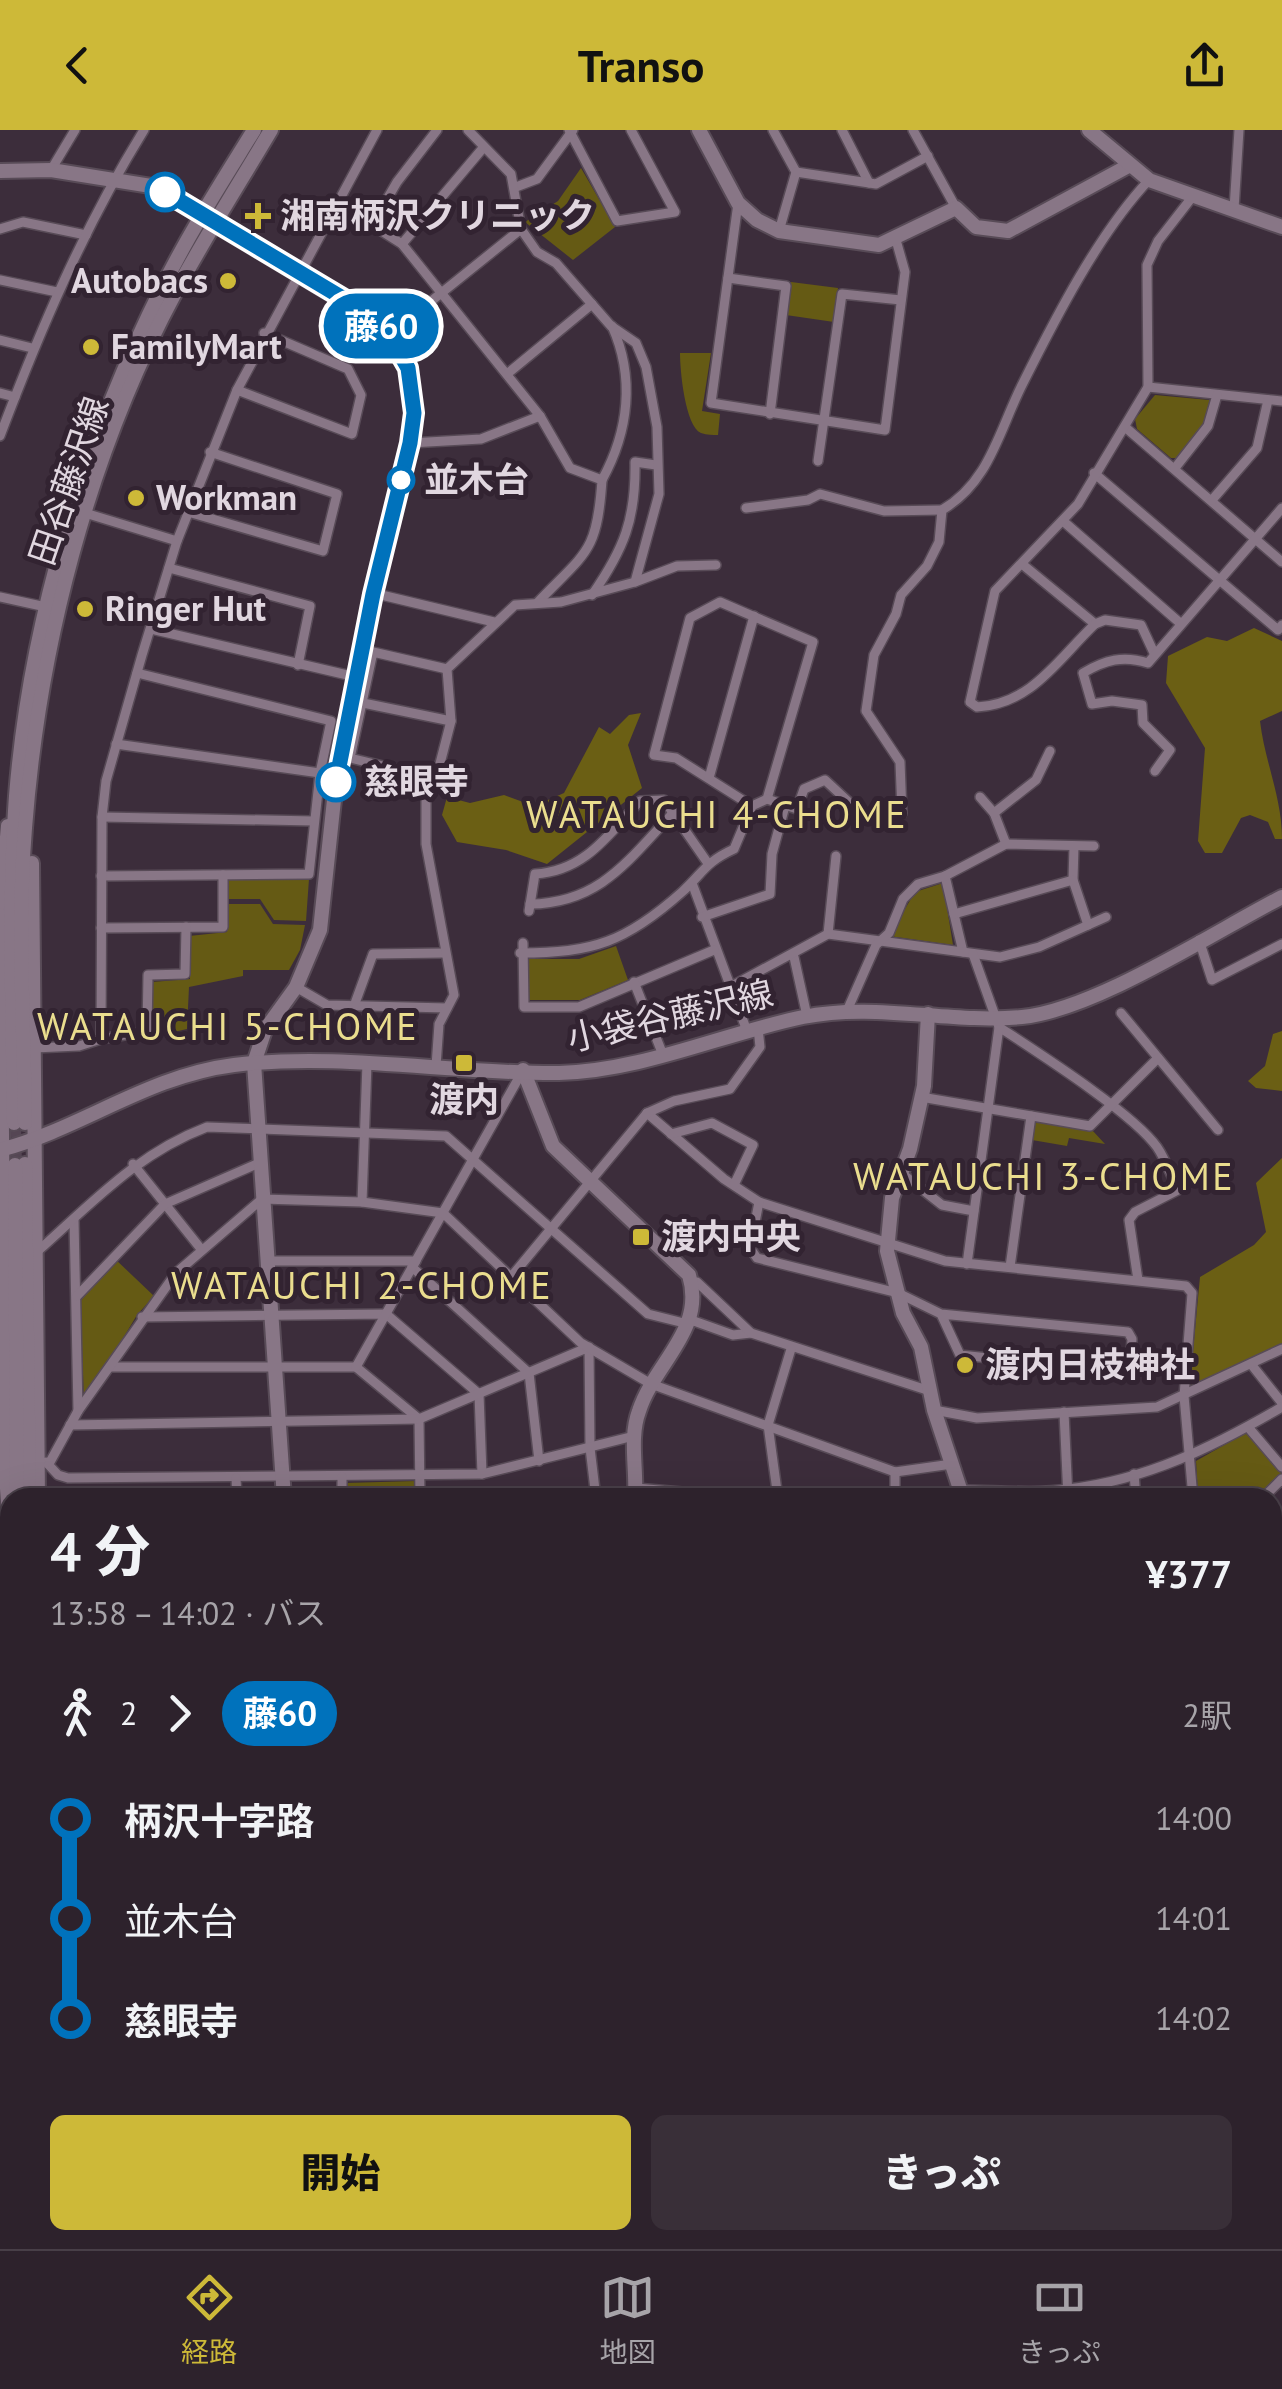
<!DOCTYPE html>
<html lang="ja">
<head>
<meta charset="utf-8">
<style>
	body { margin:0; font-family:"PT Sans","Noto Sans JP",sans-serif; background:#392f38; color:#f1f3f6; height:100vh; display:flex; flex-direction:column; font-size:38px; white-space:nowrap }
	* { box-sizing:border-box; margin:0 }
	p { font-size:32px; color:#a7a4a9 }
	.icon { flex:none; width:55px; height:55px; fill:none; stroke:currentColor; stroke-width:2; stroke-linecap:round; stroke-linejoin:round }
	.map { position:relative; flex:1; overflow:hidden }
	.details { position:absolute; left:0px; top:1358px; width:1282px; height:762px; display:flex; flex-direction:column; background:#2d222c; border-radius:30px 30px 0 0; box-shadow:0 10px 40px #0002,0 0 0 2px #483f48 }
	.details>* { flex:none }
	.badge { padding:0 20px; border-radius:32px; font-size:35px; line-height:65px }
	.map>.badge { position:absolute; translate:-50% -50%; box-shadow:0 0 0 5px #fff }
	.legs { display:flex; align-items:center; gap:15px; height:110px; padding:0 50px; font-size:32px }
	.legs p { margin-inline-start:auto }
	.overview { display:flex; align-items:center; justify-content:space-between; height:170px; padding:0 50px }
	h1 { font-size:55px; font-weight:800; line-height:75px }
	.action { display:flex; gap:20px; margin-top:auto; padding:20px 50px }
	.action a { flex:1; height:115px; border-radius:15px; background:#cdb938; color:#111; font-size:40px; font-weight:800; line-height:115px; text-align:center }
	.action a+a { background:#392f38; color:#f1f3f6 }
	ul { padding:0 50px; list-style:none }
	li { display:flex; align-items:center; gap:35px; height:100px; font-size:38px }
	li i { display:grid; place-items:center; width:15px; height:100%; margin:0 12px; background:currentColor }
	li i::after { content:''; width:25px; height:25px; margin:-12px; border:8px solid; border-radius:50%; background:#2d222c }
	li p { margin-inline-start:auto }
	li:first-child i { background:linear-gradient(#0000 50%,currentColor 0) }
	li:last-child i { background:linear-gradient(currentColor 50%,#0000 0) }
	header { display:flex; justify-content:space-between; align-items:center; height:130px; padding:0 50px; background:#cdb938; color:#111; font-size:45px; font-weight:800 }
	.tabs { display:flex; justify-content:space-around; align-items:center; height:140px; border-top:2px solid #483f48; background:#2d222c; font-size:28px; color:#a7a4a9 }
	.tabs a { display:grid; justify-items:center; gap:5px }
	.tabs .selected { color:#cdb938 }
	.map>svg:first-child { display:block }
</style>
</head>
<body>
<header><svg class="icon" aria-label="back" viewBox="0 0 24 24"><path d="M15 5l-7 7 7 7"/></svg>Transo<svg class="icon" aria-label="share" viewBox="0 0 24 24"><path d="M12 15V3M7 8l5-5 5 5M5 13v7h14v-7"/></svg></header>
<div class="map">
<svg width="1282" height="2119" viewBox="0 0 1282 2119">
	<rect width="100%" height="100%" fill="#3c2d3b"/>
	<!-- green -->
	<g fill="#655a14">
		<path d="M581,38L615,97L573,130L525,92L558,71Z"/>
		<path d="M791,152L838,158L834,192L786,185Z"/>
		<path d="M680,223H711L702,281L720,284L718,305C713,305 707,305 701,303C685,296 680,240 680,223Z"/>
		<path d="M1155,265L1209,270L1213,276L1208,290L1178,328H1171L1137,299L1135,289Z"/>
		<path d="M309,749L306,791L274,790L260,769H227V750Z"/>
		<path d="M943,753L953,815L889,806L915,762Z"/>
		<path d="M227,774H260L273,794L305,795L300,820L289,840H243V846L189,857L187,899L152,907V852L190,849L189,806L227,802Z"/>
		<path d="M616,816L628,850L580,870H527L525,829H579Z"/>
		<path d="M1035,991L1092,1000L1105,1014L1069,1008L1067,1016L1032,1010Z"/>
		<path d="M114,1128L154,1166L137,1185L84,1273L80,1159Z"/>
		<path d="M1247,1302L1282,1344L1257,1367H1198L1196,1331Z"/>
		<path d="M416,1351L415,1367L345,1368V1353Z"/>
	</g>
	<!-- forest -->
	<g fill="#6b5f14">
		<path d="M1254,498L1282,511V581L1260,591C1265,633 1282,667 1282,709H1275L1268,692L1250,685L1241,688L1222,723H1205L1198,711L1205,618L1166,553L1168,526L1207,507L1227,511Z"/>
		<path d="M641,583L628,615L642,658L547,734L506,720L457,712L442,685L447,667L470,673L504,665L534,676L564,663L599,597L610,604L629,585Z"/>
		<path d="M1282,901V961L1256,958L1248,951L1265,936L1273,904Z"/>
		<path d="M1282,1028V1219L1193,1257L1190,1252L1200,1147L1254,1115L1266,1102L1256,1053Z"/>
		<path d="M1282,2000V2112L1272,2119H1166L1168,2110H1272L1273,2007Z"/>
	</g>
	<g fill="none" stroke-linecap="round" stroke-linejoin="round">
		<!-- secondary-tunnel -->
		<path stroke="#554654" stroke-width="14" stroke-dasharray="14 7" stroke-linecap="butt" d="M14,993L15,1035"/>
		<defs>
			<g id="street">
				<path d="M437,0L397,52L372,95L402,114L540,286L570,338L602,350C597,423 587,421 538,472"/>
				<path d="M569,0L617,91L675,82L631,0"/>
				<path d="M773,0L796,42L779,101"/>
				<path d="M842,0L869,53"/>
				<path d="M913,0L956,78"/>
				<path d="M51,40L75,0"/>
				<path d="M796,42L876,54L928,26"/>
				<path d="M516,57L537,49L573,0"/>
				<path d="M738,73L711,273L885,300L905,142L896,110"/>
				<path d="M1234,79L1239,0"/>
				<path d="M0,99L23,92L86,105"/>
				<path d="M402,114L483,18"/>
				<path d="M728,148L786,156L770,284"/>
				<path d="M0,150L57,162"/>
				<path d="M389,205L521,99"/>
				<path d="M0,210L32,218"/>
				<path d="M507,244L592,174"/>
				<path d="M1148,257L1282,271"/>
				<path d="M237,260L352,304L361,265L348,239L264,203"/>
				<path d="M0,263L15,267"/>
				<path d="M1125,297L1282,432"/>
				<path d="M0,306C40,200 84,97 144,0"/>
				<path d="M410,313L481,309L540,286"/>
				<path d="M818,331L842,164L901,170"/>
				<path d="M1175,338L1208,296L1217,265"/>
				<path d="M1094,343L1278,500L1282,495"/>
				<path d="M602,350C629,301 635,247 612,196"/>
				<path d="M1212,370L1257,318L1268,270"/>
				<path d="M746,378L808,370L820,364L884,381L942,380"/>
				<path d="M188,382L323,421L337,364L210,322"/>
				<path d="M85,383L177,411"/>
				<path d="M1063,391L1180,493"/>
				<path d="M1022,434L1095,494"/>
				<path d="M169,438L310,476L298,535"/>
				<path d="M635,452L677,436L716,435"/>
				<path d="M373,463L494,492"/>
				<path d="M592,465C624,419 636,389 635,332L656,335"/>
				<path d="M0,467L46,477"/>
				<path d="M720,472L813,512L767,669L752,676L676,628L654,625L690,488Z"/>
				<path d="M151,499L356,547"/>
				<path d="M1154,523L1141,495L1105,490L1095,494C1058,529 1032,574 977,577L970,572L995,461L1078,374L1148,257L1147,135L1158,111L1193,66"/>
				<path d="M363,573L451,591"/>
				<path d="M116,614L320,643"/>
				<path d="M1155,641L1170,620L1143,593L1142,575L1112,571L1092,574L1083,543C1105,530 1123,525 1148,533L1282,378"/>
				<path d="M709,648L754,486"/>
				<path d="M436,649L350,628L373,522L447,539"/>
				<path d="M980,667L994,683L1006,714"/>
				<path d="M767,669L797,679L804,659L825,650L867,689L902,683L900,632L866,581L874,525L896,484L901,465L927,436L939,412L942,380C990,352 999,300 1023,253C1056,187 1099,103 1149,50"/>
				<path d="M994,683L1036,650L1050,621"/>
				<path d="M102,687L314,691"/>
				<path d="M1074,716L1073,750L1088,795"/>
				<path d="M101,746L309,744L320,643L331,591L137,543"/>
				<path d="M945,746L963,822"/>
				<path d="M692,753L747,901"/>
				<path d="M530,774C601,773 629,729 674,682"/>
				<path d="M529,781L535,744C585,741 608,705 640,671L664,670L707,732"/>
				<path d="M954,784L1073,750"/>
				<path d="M702,787L770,764L772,724L785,676"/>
				<path d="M101,798L223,797V745"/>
				<path d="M828,804L836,726"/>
				<path d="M1199,810L1212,850L1282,814"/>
				<path d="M523,813L524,877H579L714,820"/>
				<path d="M520,823C593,823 626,812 682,762C704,742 704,733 734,719L752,676"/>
				<path d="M794,827L807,886"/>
				<path d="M634,852L663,925"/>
				<path d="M732,856L828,804L1000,827L1039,817L1106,787"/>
				<path d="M296,857L327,875L447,878"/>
				<path d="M354,876L373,824L444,823"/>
				<path d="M846,883L876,815L889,803L903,769L918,754L945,746L1006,714L1094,716"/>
				<path d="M1121,883L1218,1000"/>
				<path d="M999,897C1037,922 1133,983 1157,1017C1166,1030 1171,1046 1178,1060L1135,1082L1129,1090L1138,1150"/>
				<path d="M101,909L147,901L148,845L185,844L186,797"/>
				<path d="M34,918L79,916L101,909L102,687L106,651L142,525L177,411L237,260L377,0"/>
				<path d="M436,936L439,894L454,865L426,714V664L436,649L451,591L447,539L515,475L561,472L635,452L659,364L657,297L646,237L636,213L611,196L556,133L537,122L521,99L511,44L468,0"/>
				<path d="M921,967L1090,996L1158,928"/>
				<path d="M647,983L724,1049L759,1072L945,1131L1186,1156L1192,1163L1184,1266L1193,1368"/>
				<path d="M671,1004L712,993L753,1015L734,1055"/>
				<path d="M133,1034L201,1119"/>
				<path d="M900,1042L942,1075L974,1081"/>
				<path d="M362,1072L367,933"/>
				<path d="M759,1072L750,1118L757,1128L898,1163L941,1184L1128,1202L1132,1209L1130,1239L1123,1242L960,1225L941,1184"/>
				<path d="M74,1089L78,1281"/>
				<path d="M39,1120C93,1072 138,1023 207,997L446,1006L648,1184L688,1194L691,1190L733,1205L751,1203"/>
				<path d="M267,1131H416L412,1137L529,1243L539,1331"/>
				<path d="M967,1134L999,897L973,824"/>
				<path d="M1010,1137L1031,986"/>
				<path d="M511,1147L647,983L674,971L730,959L760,917L758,898"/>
				<path d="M692,1154L697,1152L751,1203L930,1261"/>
				<path d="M77,1166L165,1074L259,1033"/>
				<path d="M142,1187L386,1184L479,1264L482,1344"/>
				<path d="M1251,1234L1282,1273"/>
				<path d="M111,1237H356L419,1289L420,1368"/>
				<path d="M356,1237L522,942"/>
				<path d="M934,1280L977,1288L1157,1277L1282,1219"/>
				<path d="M1064,1282L1068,1368"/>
				<path d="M70,1295L419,1289L589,1217L590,1318L596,1368"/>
				<path d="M1248,1297L1282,1337"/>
				<path d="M46,1332L58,1345L68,1348L482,1344L634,1306"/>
				<path d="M50,1332L78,1281L176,1143L262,1069L362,1072L443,1083L581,1213L651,1254L895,1342L952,1334"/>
				<path d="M895,1342V1368"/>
				<path d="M1134,1344L1136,1368"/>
				<path d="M342,1347V1368"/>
				<path d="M236,1348L237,1368"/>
				<path d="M636,1358L750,1368"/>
				<path d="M961,1360C996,1360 1034,1364 1068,1359C1147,1350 1215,1316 1282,1277"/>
				<path d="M778,1368L768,1295L791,1219"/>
				<path d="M1263,1368L1282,1349"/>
				<path d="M1272,1437L1282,1425"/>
				<path d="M0,1657L10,1668"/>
				<path d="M10,1705L4,1710L10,1741"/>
				<path d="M1272,1740L1282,1794"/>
				<path d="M0,1856L10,1884"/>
				<path d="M1272,1864L1282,1862"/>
				<path d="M0,1907L10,1903"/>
				<path d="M0,1914L10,1933"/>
				<path d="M1272,2000L1282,1994"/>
				<path d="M0,2084L10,2079"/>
				<path d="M79,2110L82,2119"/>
				<path d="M152,2110L156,2119"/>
				<path d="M281,2110L283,2119"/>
				<path d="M437,2110L438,2119"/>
				<path d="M596,2110L601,2119"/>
				<path d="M645,2110L657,2119"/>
				<path d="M763,2110L778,2119"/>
				<path d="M863,2110L868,2119"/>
				<path d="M926,2110L931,2119"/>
				<path d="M0,2111L3,2119"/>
				<path d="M326,2119L374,2110"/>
				<path d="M618,2119L629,2110"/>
				<path d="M1006,2119L1009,2110"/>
				<path d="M1105,2119L1108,2110"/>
			</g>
			<g id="secondary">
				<path d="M699,0L738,73L757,90L779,101L879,115L956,78L976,97L1008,101L1130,35"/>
				<path d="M1089,0L1149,50L1282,97"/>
				<path d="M0,41L51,40L151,56L376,191L408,238L414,283L410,313L373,463L337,642L320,800L296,857L265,900L254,933L284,1368"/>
				<path d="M32,733L38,1368"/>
				<path d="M0,784L8,696"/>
				<path d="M0,785L5,1333L10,1397"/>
				<path d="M928,884L924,956L910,1019L892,1068L887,1121L903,1183L921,1217L934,1280L963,1368"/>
				<path d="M523,940L553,1016L689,1145C706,1200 655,1232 639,1281C629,1308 637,1339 635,1368"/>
				<path d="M14,993C13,884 8,775 16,666C30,491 84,314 162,158C189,103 222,52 254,0"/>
				<path d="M25,993C24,895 17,796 25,698C39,516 88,325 175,163C205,107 239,54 271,0"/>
				<path d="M0,1020C83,998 147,946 234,935C342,922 451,944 559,943C642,941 722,904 803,887C876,872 949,894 1022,887C1095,880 1214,802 1282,767"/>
				<path d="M25,1034L29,1368"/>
				<path d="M15,1035L17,1368"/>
				<path d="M0,1713L4,1710"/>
				<path d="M206,2110L209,2119"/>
				<path d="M220,2110L223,2119"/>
				<path d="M778,2119L785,2110"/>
				<path d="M1159,2119L1161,2110"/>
			</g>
		</defs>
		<!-- street casing -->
		<use href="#street" stroke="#584b57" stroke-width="12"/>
		<!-- secondary casing -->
		<use href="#secondary" stroke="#584b57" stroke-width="18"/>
		<!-- street -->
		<use href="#street" stroke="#887686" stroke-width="9"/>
		<!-- secondary -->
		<use href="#secondary" stroke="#887686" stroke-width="14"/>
	</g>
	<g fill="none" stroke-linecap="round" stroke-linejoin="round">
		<defs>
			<path id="line-1" d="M165,62L361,179L389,205L408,238L414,283L410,313L373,464L336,652"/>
		</defs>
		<!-- line-1 casing -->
		<use href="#line-1" stroke="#fff" stroke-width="22"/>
		<!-- line-1 -->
		<use href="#line-1" stroke="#0072bc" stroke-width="15"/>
	</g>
	<!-- markers -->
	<g fill="#fff" stroke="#0072bc" stroke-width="5">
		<circle cx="165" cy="62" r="18"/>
		<circle cx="401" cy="350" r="12"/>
		<circle cx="336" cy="652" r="18"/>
	</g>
	<g fill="#cdb938" stroke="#322331" stroke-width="4">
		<path d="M253 71h10v10h10v10h-10v10h-10v-10h-10v-10h10z"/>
		<circle cx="228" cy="151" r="10"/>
		<circle cx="91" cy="217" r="10"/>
		<circle cx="136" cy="368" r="10"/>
		<circle cx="85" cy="479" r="10"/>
		<rect x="454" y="923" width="20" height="20" rx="5"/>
		<rect x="631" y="1097" width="20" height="20" rx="5"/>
		<circle cx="965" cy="1235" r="10"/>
	</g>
	<g text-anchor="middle" stroke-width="10" stroke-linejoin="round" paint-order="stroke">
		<!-- poi labels -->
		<g font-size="35" font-weight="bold" fill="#e1d7e0" stroke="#322331" text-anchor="start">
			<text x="280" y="98">湘南柄沢クリニック</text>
			<text x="208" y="163" text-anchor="end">Autobacs</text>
			<text x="111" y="229">FamilyMart</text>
			<text x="156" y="380">Workman</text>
			<text x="105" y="491">Ringer Hut</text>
			<text x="464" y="982" text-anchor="middle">渡内</text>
			<text x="661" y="1119">渡内中央</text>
			<text x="985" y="1247">渡内日枝神社</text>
		</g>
		<!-- stop labels -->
		<g font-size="35" font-weight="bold" fill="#e1d7e0" stroke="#322331" text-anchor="start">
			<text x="424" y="362">並木台</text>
			<text x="364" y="664">慈眼寺</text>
		</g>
		<!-- street labels -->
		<g font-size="35" fill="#e1d7e0" stroke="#322331">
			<text transform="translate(69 351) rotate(-71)" y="12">田谷藤沢線</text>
			<text transform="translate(670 886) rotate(-13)" y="12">小袋谷藤沢線</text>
		</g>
		<!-- neighbourhood labels -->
		<g font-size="38" letter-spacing="2.5" fill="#eadd8e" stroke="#322331">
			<text x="717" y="698">WATAUCHI 4-CHOME</text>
			<text x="228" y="910">WATAUCHI 5-CHOME</text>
			<text x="1044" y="1060">WATAUCHI 3-CHOME</text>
			<text x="362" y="1169">WATAUCHI 2-CHOME</text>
		</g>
	</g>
</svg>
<b class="badge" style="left:381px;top:196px;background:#0072bc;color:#fff">藤60</b>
<section class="details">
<div class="overview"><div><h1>4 分</h1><p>13:58 – 14:02 · バス</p></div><b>¥377</b></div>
<div class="legs"><svg class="icon" aria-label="walk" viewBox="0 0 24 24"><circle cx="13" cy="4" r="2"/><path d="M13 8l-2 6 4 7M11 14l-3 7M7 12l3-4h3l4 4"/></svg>2<svg class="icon" aria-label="forward" viewBox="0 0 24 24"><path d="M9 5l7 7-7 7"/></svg><b class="badge" style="background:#0072bc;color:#fff">藤60</b><p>2駅</p></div>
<ul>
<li><i style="color:#0072bc"></i><b>柄沢十字路</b><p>14:00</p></li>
<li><i style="color:#0072bc"></i><span>並木台</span><p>14:01</p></li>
<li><i style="color:#0072bc"></i><b>慈眼寺</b><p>14:02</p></li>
</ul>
<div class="action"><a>開始</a><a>きっぷ</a></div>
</section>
</div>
<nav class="tabs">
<a class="selected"><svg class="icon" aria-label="directions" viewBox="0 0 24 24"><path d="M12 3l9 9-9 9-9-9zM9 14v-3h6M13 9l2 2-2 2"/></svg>経路</a>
<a><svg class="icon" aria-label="map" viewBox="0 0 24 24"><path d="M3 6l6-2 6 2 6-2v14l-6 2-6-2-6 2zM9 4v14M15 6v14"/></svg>地図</a>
<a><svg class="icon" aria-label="tickets" viewBox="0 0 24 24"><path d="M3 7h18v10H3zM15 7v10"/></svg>きっぷ</a>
</nav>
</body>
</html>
